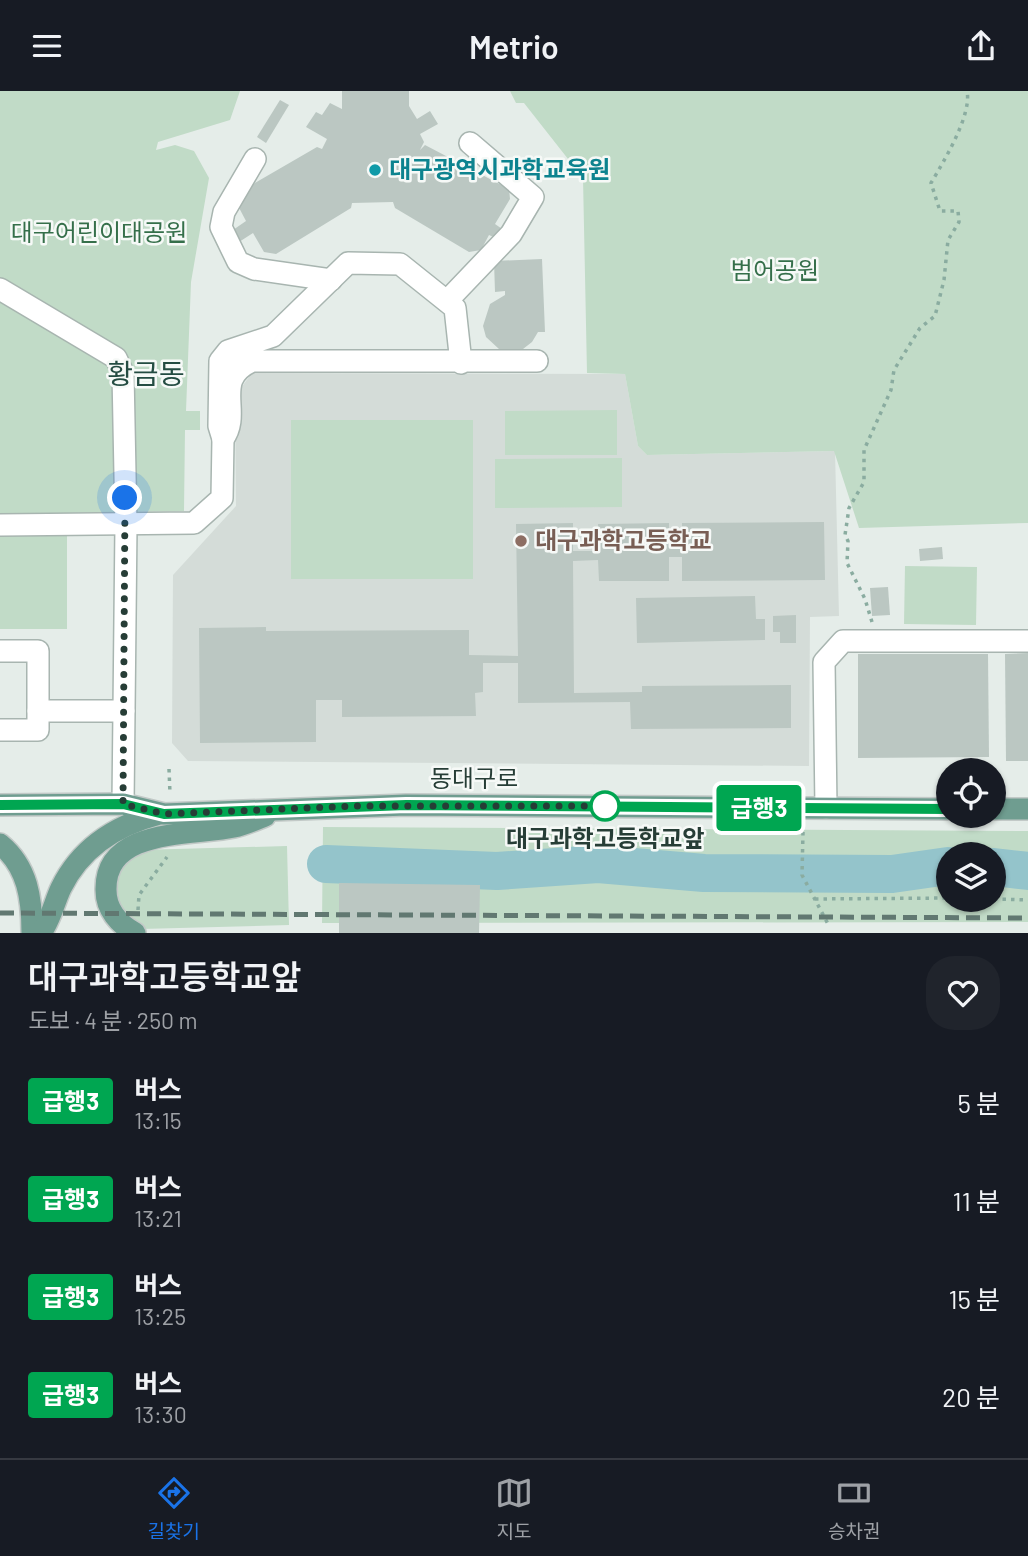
<!DOCTYPE html>
<html lang="ko">
<head>
<meta charset="utf-8">
<style>
	body { margin:0; font-family:Barlow,"Noto Sans KR",sans-serif; background:#20242c; color:#f1f3f6; height:100vh; display:flex; flex-direction:column; font-size:26px; white-space:nowrap }
	* { box-sizing:border-box; margin:0 }
	p { font-size:23px; color:#9ea1a6 }
	.icon { flex:none; width:38px; height:38px; fill:none; stroke:currentColor; stroke-width:2; stroke-linecap:round; stroke-linejoin:round }
	.map { position:relative; height:842px; overflow:hidden }
	.panel { display:flex; flex-direction:column; background:#171b24; flex:1 }
	.panel>* { flex:none }
	.badge { padding:0 14px; border-radius:5px; font-size:24px; line-height:46px }
	.fabs { position:absolute; left:936px; top:667px; display:grid; gap:14px }
	.fabs a { display:grid; place-items:center; width:70px; height:70px; border-radius:50%; background:#171b24; box-shadow:0 2px 5px #0004; font-size:35px }
	.you { position:absolute; width:35px; height:35px; margin:-18px; border:5px solid #fff; border-radius:50%; background:#1a73e8; box-shadow:0 0 0 10px #1a73e833 }
	.map>.badge { position:absolute; translate:-50% -50%; box-shadow:0 0 0 4px #fff }
	.round { display:grid; place-items:center; flex:none; width:74px; height:74px; border-radius:28px; background:#20242c }
	.head { display:flex; align-items:center; justify-content:space-between; height:119px; padding:0 28px }
	h1 { font-size:33px; font-weight:600; line-height:52px }
	ul { padding:0; list-style:none }
	li { display:flex; align-items:center; gap:21px; height:98px; padding:0 28px }
	li div { flex:1 }
	li b { display:block; font-size:26px }
	li em { font-style:normal }
	li .badge { min-width:77px; font-weight:700; text-align:center }
	header { display:flex; justify-content:space-between; align-items:center; height:91px; padding:0 28px; background:#171b24; font-size:32px; font-weight:600 }
	.tabs { display:flex; justify-content:space-around; align-items:center; height:98px; border-top:2px solid #363941; background:#171b24; font-size:19px; color:#9ea1a6 }
	.tabs a { display:grid; justify-items:center; gap:4px }
	.tabs .selected { color:#1a73e8 }
	.map>svg:first-child { display:block }
</style>
</head>
<body>
<header><svg class="icon" aria-label="menu" viewBox="0 0 24 24"><path d="M4 6h16M4 12h16M4 18h16"/></svg>Metrio<svg class="icon" aria-label="share" viewBox="0 0 24 24"><path d="M12 15V3M7 8l5-5 5 5M5 13v7h14v-7"/></svg></header>
<div class="map">
<svg width="1028" height="842" viewBox="0 0 1028 842">
	<rect width="100%" height="100%" fill="#e5ede9"/>
	<!-- built -->
	<path fill="#d4dcd8" d="M252,282L625,283L638,355L647,364L835,360L839,525L810,526L809,675L188,670L172,652L173,484L236,415L235,305Z"/>
	<!-- green -->
	<g fill="#c1dbc7" fill-rule="evenodd">
		<path d="M0,0H240L230,29L158,51L156,59L175,54L194,60L209,87L191,191L186,320H200V339H185L184,420L67,422V538H0Z"/>
		<path d="M510,0H1028V432L859,437L834,360L647,364L638,355L625,283L587,282L583,87L524,12H516Z"/>
		<path d="M617,319V364H505V320Z"/>
		<rect x="291" y="329" width="182" height="159"/>
		<path d="M622,367V416L495,417V368Z"/>
		<path d="M905,475L977,476L976,534L904,533Z"/>
		<path d="M323,736L1028,740V831L322,832ZM948,763H994V808H948Z"/>
		<path d="M287,755L289,834L141,838L123,827L112,788L116,779L139,759Z"/>
	</g>
	<g fill="none" stroke-linecap="round" stroke-linejoin="round">
		<!-- river -->
		<g stroke="#94c4cb" stroke-width="38">
			<path d="M326,773L497,780L598,773L704,782L892,783L948,775"/>
			<path d="M994,776L1028,780"/>
		</g>
	</g>
	<!-- building -->
	<g fill="#bbc7c2">
		<path d="M342,0H409V15L417,28L430,20L438,33L420,43L424,51L420,59L425,54L509,98L510,108L495,133L505,140L500,149L489,144L481,159L469,161L395,117L393,111L352,112L351,117L276,163L264,161L253,142L239,151L233,139L246,130L236,111L243,99L317,56L322,58L327,48L306,36L316,21L322,24L330,12L342,18Z"/>
		<path d="M280,9L289,14L266,52L257,46Z"/>
		<path d="M542,168L545,241H538L532,251L523,258H499L486,246L483,235L490,213L505,204V200L495,201L494,170Z"/>
		<path d="M824,431L825,489L682,490V466H669V490H599L598,469L573,470L574,602L642,601V595L791,594V637L631,638L630,611L518,612V572H483V601L475,602L476,625L342,626V609H316V651L200,652L199,537L266,536V540L469,539V564L518,565L516,433L573,432V460H598V433L669,432V457H682V432Z"/>
		<path d="M942,456L943,468L920,470L919,458Z"/>
		<path d="M888,496L890,524L872,525L870,497Z"/>
		<path d="M755,505L756,528H765V549L637,552L636,507Z"/>
		<path d="M796,524V552H780V541H773V525Z"/>
		<path d="M1028,562V670H1006L1005,563Z"/>
		<path d="M858,563H988L989,666L858,667Z"/>
		<path d="M339,792L480,794L479,842H339Z"/>
	</g>
	<g fill="none" stroke-linecap="round" stroke-linejoin="round">
		<defs>
			<g id="minor">
				<path d="M255,68L224,121L221,136L238,171L254,178L331,189"/>
				<path d="M0,198L116,267L123,282L126,434L123,713"/>
				<path d="M447,210L511,143L533,106L470,52"/>
				<path d="M461,272L455,217L400,173L348,172L273,245L228,260L220,270L219,335L223,348C243,321 211,289 252,270H537"/>
				<path d="M0,434L194,432L222,407L223,348"/>
				<path d="M0,560H38V639H0"/>
				<path d="M38,620H124"/>
				<path d="M826,717L824,571L843,550H1028"/>
			</g>
			<g id="major">
				<path d="M0,714L123,713L164,723L406,714L948,718"/>
				<path d="M994,718H1028"/>
				<path d="M0,753C28,776 32,808 32,842"/>
				<path d="M41,842C51,828 54,812 61,797C81,756 117,734 159,723"/>
				<path d="M135,842C119,833 106,819 106,799C105,736 192,745 234,736C244,734 255,729 265,725"/>
			</g>
		</defs>
		<!-- minor casing -->
		<use href="#minor" stroke="#a8b5b0" stroke-width="24"/>
		<!-- major casing -->
		<use href="#major" stroke="#c2c9c7" stroke-width="24"/>
		<!-- path -->
		<g stroke="#8aaca0" stroke-width="3.5" stroke-dasharray="3.5 5" stroke-linecap="butt">
			<path d="M872,531L865,508L847,472L848,450L845,444L849,417L864,391V359L891,299L894,279L920,237L935,225L944,189L948,149L959,131L958,120H940L931,92C944,70 972,24 967,0"/>
			<path d="M169,678L170,703"/>
			<path d="M803,741L802,784L828,833"/>
			<path d="M815,808L948,807"/>
			<path d="M994,808L1028,809"/>
			<path d="M138,819L139,804L167,766"/>
		</g>
		<!-- minor -->
		<use href="#minor" stroke="#fff" stroke-width="21"/>
		<!-- major -->
		<use href="#major" stroke="#6f9d90" stroke-width="21"/>
		<!-- rail -->
		<path stroke="#617871" stroke-width="5" stroke-dasharray="14 7" stroke-linecap="butt" d="M0,822L1028,827"/>
	</g>
	<g fill="none" stroke-linecap="round" stroke-linejoin="round">
		<defs>
			<path id="line" d="M0,714L123,713L164,723L406,714L948,718"/>
		</defs>
		<!-- line casing -->
		<use href="#line" stroke="#fff" stroke-width="16"/>
		<!-- line -->
		<use href="#line" stroke="#00a651" stroke-width="10"/>
		<!-- walk -->
		<path stroke="#263d36" stroke-width="7" stroke-dasharray="0 12.6" d="M125,407L123,713L164,723L357,715H605"/>
	</g>
	<!-- markers -->
	<circle fill="#0f9aa8" stroke="#f6f9f7" stroke-width="2.5" cx="375" cy="79" r="7"/>
	<circle fill="#8d6e63" stroke="#f6f9f7" stroke-width="2.5" cx="521" cy="450" r="7"/>
	<circle fill="#fff" stroke="#00a651" stroke-width="3.5" cx="605" cy="715" r="14"/>
	<g text-anchor="middle" stroke-width="5" stroke-linejoin="round" paint-order="stroke">
		<!-- culture labels -->
		<g font-size="24" font-weight="bold" fill="#0d838f" stroke="#f6f9f7" text-anchor="start">
			<text x="389" y="87">대구광역시과학교육원</text>
		</g>
		<!-- park labels -->
		<g font-size="24" fill="#356f4a" stroke="#f6f9f7">
			<text x="99" y="150">대구어린이대공원</text>
			<text x="775" y="188">범어공원</text>
		</g>
		<!-- education labels -->
		<g font-size="24" font-weight="bold" fill="#785e54" stroke="#f6f9f7" text-anchor="start">
			<text x="535" y="458">대구과학고등학교</text>
		</g>
		<!-- street labels -->
		<g font-size="24" fill="#263d36" stroke="#f6f9f7">
			<text x="474" y="696">동대구로</text>
		</g>
		<!-- stop labels -->
		<g font-size="24" font-weight="bold" fill="#263d36" stroke="#f6f9f7">
			<text x="605" y="756">대구과학고등학교앞</text>
		</g>
		<!-- quarter labels -->
		<g font-size="28" fill="#244c42" stroke="#f6f9f7">
			<text x="146" y="293">황금동</text>
		</g>
	</g>
</svg>
<div class="fabs">
<a><svg class="icon" aria-label="locate" viewBox="0 0 24 24"><circle cx="12" cy="12" r="6"/><path d="M12 2v4M12 18v4M2 12h4M18 12h4"/></svg></a>
<a><svg class="icon" aria-label="layers" viewBox="0 0 24 24"><path d="M12 4l9 5-9 5-9-5zM3 14l9 5 9-5"/></svg></a>
</div>
<div class="you" style="left:125px;top:407px"></div>
<b class="badge" style="left:759px;top:717px;background:#00a651;color:#fff">급행3</b>
</div>
<section class="panel">
<div class="head"><div><h1>대구과학고등학교앞</h1><p>도보 · 4 분 · 250 m</p></div><a class="round"><svg class="icon" aria-label="heart" viewBox="0 0 24 24"><path d="M12 20l-8-8c-3-5 5-10 8-4 3-6 11-1 8 4z"/></svg></a></div>
<ul>
<li><span class="badge" style="background:#00a651;color:#fff">급행3</span><div><b>버스</b><p>13:15</p></div><em>5 분</em></li>
<li><span class="badge" style="background:#00a651;color:#fff">급행3</span><div><b>버스</b><p>13:21</p></div><em>11 분</em></li>
<li><span class="badge" style="background:#00a651;color:#fff">급행3</span><div><b>버스</b><p>13:25</p></div><em>15 분</em></li>
<li><span class="badge" style="background:#00a651;color:#fff">급행3</span><div><b>버스</b><p>13:30</p></div><em>20 분</em></li>
</ul>
</section>
<nav class="tabs">
<a class="selected"><svg class="icon" aria-label="directions" viewBox="0 0 24 24"><path d="M12 3l9 9-9 9-9-9zM9 14v-3h6M13 9l2 2-2 2"/></svg>길찾기</a>
<a><svg class="icon" aria-label="map" viewBox="0 0 24 24"><path d="M3 6l6-2 6 2 6-2v14l-6 2-6-2-6 2zM9 4v14M15 6v14"/></svg>지도</a>
<a><svg class="icon" aria-label="tickets" viewBox="0 0 24 24"><path d="M3 7h18v10H3zM15 7v10"/></svg>승차권</a>
</nav>
</body>
</html>
